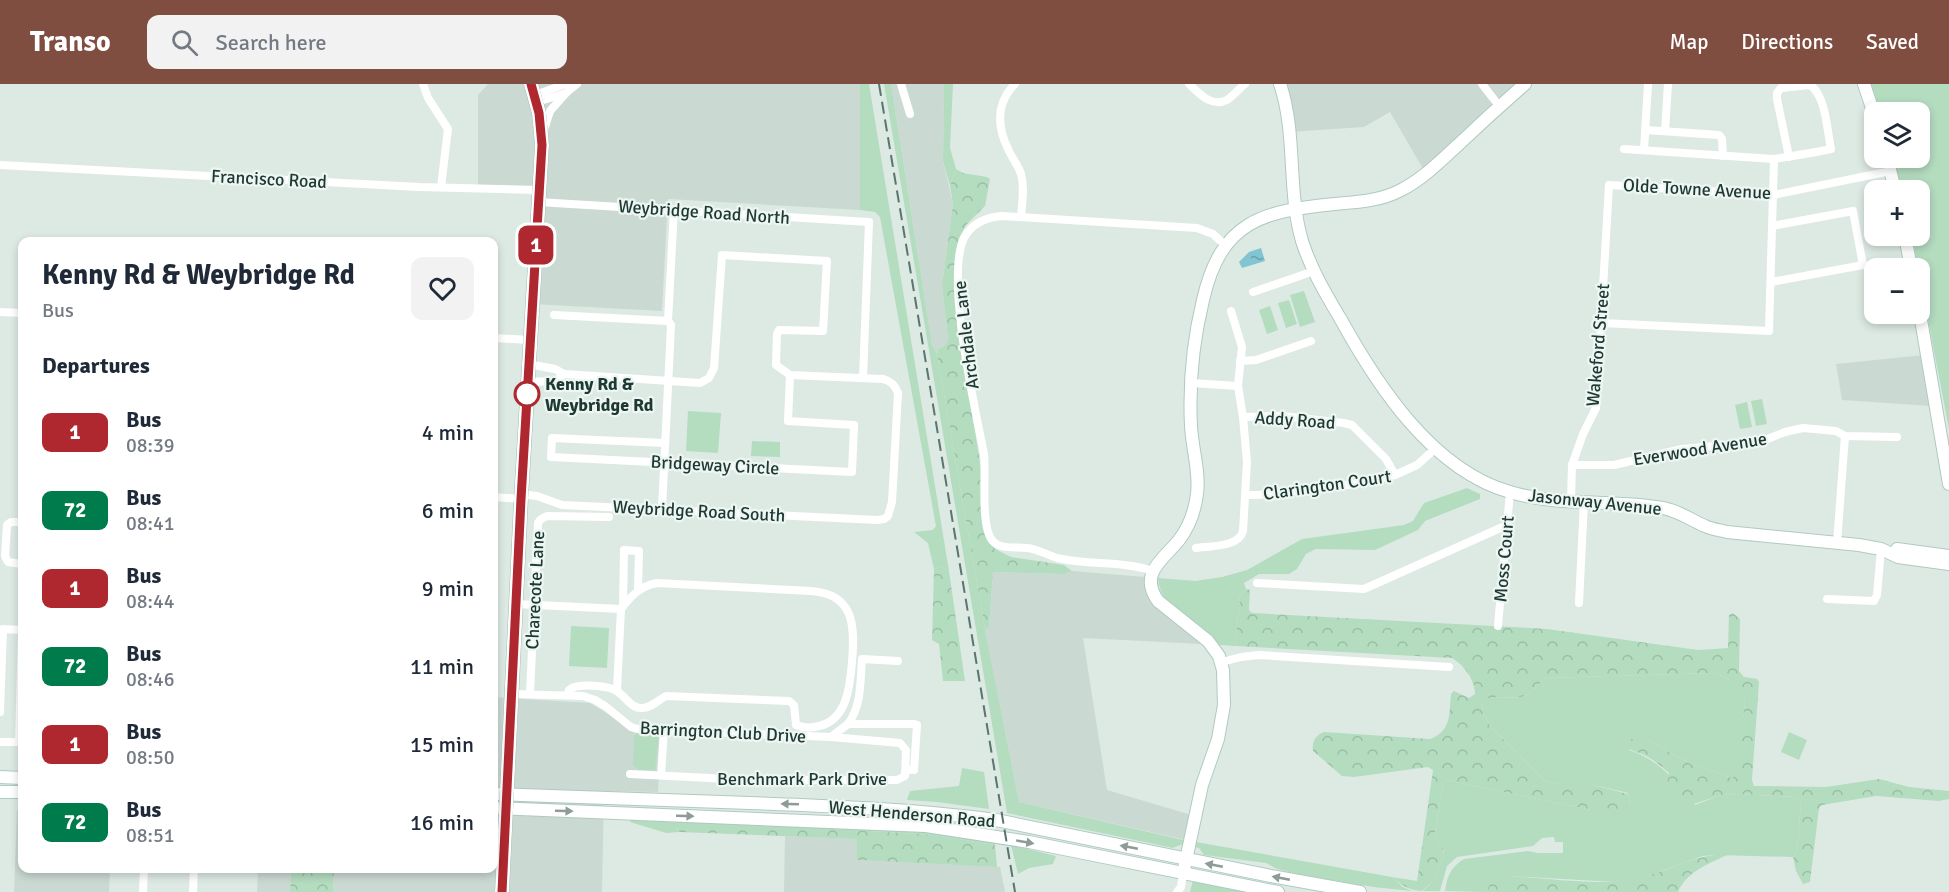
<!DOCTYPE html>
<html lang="en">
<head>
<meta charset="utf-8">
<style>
	body { margin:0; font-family:Signika,sans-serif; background:#f2f2f3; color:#1f2937; height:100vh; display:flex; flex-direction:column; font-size:22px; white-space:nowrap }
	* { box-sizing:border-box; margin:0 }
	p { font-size:20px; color:#747a83 }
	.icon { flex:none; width:33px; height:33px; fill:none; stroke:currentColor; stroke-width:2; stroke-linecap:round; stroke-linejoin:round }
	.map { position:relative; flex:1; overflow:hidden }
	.side { position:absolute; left:18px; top:153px; width:480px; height:636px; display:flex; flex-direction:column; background:#fff; border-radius:12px; box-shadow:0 3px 9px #0003 }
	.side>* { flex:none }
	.badge { padding:0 12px; border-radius:9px; font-size:21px; line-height:39px }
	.tools { position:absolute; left:1864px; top:18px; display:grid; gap:12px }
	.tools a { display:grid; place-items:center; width:66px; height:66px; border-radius:12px; background:#fff; box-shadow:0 3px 9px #0003; font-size:30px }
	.map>.badge { position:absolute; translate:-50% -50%; box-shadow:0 0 0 3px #fff }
	h2 { padding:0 24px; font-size:22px; line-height:54px }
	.round { display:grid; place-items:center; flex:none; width:63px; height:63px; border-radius:12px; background:#f2f2f3 }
	.head { display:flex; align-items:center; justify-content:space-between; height:102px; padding:0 24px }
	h1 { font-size:28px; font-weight:800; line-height:45px }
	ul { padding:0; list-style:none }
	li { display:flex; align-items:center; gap:18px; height:78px; padding:0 24px }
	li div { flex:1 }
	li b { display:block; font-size:22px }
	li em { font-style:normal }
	li .badge { min-width:66px; font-weight:700; text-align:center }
	header { display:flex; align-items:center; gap:36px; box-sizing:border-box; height:84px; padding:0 30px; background:#804d41; color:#fff }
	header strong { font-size:28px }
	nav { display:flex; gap:33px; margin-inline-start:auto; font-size:21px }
	.search { width:420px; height:54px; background:#f2f2f3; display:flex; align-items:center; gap:15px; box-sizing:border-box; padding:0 21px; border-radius:12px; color:#747a83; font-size:22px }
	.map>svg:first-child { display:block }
</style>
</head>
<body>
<header>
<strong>Transo</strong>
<div class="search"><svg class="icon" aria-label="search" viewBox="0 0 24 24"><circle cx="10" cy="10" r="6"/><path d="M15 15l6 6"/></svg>Search here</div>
<nav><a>Map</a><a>Directions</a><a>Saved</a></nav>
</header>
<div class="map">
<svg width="1949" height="808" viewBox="0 0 1949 808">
	<defs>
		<pattern id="forest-crowns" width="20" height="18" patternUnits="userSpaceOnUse" patternTransform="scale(1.5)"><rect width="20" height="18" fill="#b4dcbf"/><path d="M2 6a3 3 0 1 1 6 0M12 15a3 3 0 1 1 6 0" fill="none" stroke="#9abea5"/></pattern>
		<pattern id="water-ripples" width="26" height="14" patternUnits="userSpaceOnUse" patternTransform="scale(1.5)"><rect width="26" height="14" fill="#81c4d2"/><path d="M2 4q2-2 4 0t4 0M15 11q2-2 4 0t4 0" fill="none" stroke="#69a0ab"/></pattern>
	</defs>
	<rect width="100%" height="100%" fill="#ddeae4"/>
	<!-- built -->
	<g fill="#cbd9d3">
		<path d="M488,0H860V126L668,115L662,227L532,220L537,108L478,104V11Z"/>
		<path d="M891,0H944L943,77L953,120L942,201L948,256L946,261L938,265L937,270L932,261Z"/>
		<path d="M1280,0H1527L1426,90L1390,28L1364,43L1290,48Z"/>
		<path d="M1924,271L1931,322L1842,316L1836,280Z"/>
		<path d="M1072,487L1158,494L1159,504L1164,512L1213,553L1220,561L1083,554L1107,706L1195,732L1190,757L1019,718L985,545L989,543L993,488L1065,490Z"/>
		<path d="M494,613L590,619L636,647L662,649L658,708L604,707L602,808H333L334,785L494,784Z"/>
		<path d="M17,726H22V784L110,785L109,808H14Z"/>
		<path d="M785,752L858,755V776L1000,783L1005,808H784Z"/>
		<path d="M258,785H291L290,808H257Z"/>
	</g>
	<!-- green -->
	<g fill="#b4dcbf">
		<path d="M860,0H869L949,487L942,482L934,485L928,459L914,448L933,446L936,442L880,133L875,128L860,126Z"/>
		<path d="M884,0H891L932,261L937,270L985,545L1019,718L1183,756V760L1173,764L1007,729Z"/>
		<path d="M944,0H953L950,64L956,85L950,102L943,77Z"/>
		<path d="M1870,0H1949V345L1912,152H1920V106H1902L1893,74H1920V28H1880Z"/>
		<path d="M1304,207L1315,238L1300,243L1290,211Z"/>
		<path d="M1289,216L1297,240L1286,244L1278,219Z"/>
		<path d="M1270,222L1278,246L1267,250L1259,226Z"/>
		<path d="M1762,315L1767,340L1756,342L1751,317Z"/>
		<path d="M1747,318L1752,343L1740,345L1735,321Z"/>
		<path d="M688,327L721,329L718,369L686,367Z"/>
		<path d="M752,357L780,358V373L751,372Z"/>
		<path d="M1467,404L1480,410V415L1425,437L1418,446L1375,466L1316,465L1306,470L1297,485L1289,490H1259L1244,499L1246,505L1240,512L1235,562L1220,561C1201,539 1160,526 1158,494L1195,497L1222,493L1247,486L1302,455L1404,441L1413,437L1424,419Z"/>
		<path d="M571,542L609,544L607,584L569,582Z"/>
		<path d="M1713,589L1727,594L1744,609L1745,619L1736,692L1732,694L1691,680L1646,655L1629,666C1660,676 1674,696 1695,721L1721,711L1739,710L1795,713L1801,719L1797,769L1793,773L1715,771L1703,772L1639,795L1615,798L1509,792L1488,803L1487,808L1445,807C1447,792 1451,783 1464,775L1528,767L1538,769H1563V758H1555L1554,753L1542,754L1533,762L1457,773L1447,782L1440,807H1423L1433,797L1444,771L1443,764L1436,755L1435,748L1443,699L1446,696L1591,726L1630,720L1628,709L1590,700H1557L1545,697L1490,642L1482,627L1483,616C1498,610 1514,617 1527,611C1533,607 1540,599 1545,594Z"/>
		<path d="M1789,648L1807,656L1799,676L1781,668Z"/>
		<path d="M637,649L659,650L655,686H639L633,681L634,652Z"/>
		<path d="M962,684L984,688L989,725L937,718L907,716L910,707L959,702Z"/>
		<path d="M631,735L935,747L995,756V761L934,751L870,747L676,744L679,748L666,749L630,738Z"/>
		<path d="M1196,758L1392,793L1403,803L1412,807L1373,803L1302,791L1277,785L1266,779L1204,771L1199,764L1195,763Z"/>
		<path d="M1011,761L1056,772L1053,780L1029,784L1018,790Z"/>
		<path d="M1193,796L1253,808H1190Z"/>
	</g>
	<!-- forest -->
	<g fill="url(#forest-crowns)">
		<path d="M956,85L963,89L987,93L990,95L985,122L966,141L959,154L956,167L955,204L959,247L981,385L988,454L995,465L1011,473L1064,481L1072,487L1065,490L993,488L989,543L985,545L937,270L938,265L946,261L948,256L942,201L953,120L950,102Z"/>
		<path d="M942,482L949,487L965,597H943L939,560L932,556L934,485Z"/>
		<path d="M1246,505L1250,506L1249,526L1252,529L1547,545L1698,566L1728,564L1729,531L1733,529L1740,535L1739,587L1744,593L1757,595L1759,598L1752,696L1754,702L1826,703L1879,695L1909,703L1949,707V715L1939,717L1876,712L1822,721L1819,724L1810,798L1803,800L1796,787L1793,773L1797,769L1801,719L1795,713L1739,710L1721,711L1691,721L1673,710L1667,699L1669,689C1662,683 1655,677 1648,673C1640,668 1631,668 1625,661L1632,655H1646L1691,680L1732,694L1735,692L1745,619L1744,610L1727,594L1713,589L1545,594C1540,599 1533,607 1527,611C1514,617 1498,610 1483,616L1482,627L1490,642L1545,697L1557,700H1590L1628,710L1630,720L1624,726H1591L1446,696L1443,699L1435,748L1436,755L1443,764L1444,771L1433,797L1422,807C1409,806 1402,802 1392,793L1417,797L1433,686L1428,683L1354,693L1342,692L1313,667C1312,657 1315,652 1324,648L1430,655C1452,647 1449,629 1451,610L1454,607L1469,614L1475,610C1475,596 1464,581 1452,574L1235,562L1240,512Z"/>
		<path d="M695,740L870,747L934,751L995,761L997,783L857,776V755L679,748L676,744Z"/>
		<path d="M1715,771H1727C1707,781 1687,787 1678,808H1487C1489,796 1499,794 1509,792C1545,794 1605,803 1639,794C1665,788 1689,774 1715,771Z"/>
		<path d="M291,785H334L333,808H290Z"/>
	</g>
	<!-- water -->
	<path fill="url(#water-ripples)" d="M1261,164L1265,177L1242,184L1239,178L1249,168Z"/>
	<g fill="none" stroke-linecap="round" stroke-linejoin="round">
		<defs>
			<g id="secondary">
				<path d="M1280,0C1297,50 1287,106 1302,157C1311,185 1325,209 1340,234C1377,301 1432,386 1510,408C1560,423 1613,415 1663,424C1679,427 1691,436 1705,442C1711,445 1719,446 1727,448L1859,461L1881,465L1898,473L1949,480"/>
				<path d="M1864,0L1875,33"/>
				<path d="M1887,74L1895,106"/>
				<path d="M1905,152L1911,184"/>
				<path d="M1920,230L1949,400"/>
				<path d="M1897,465L1949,472"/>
				<path d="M0,693L22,694"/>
				<path d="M0,708H22"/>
				<path d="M494,710C579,713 664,716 750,719C832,722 914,725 996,736L1271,792L1360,808"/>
				<path d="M494,724L926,742L1029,758L1278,808"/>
				<path d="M1183,790L1202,701L1218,655L1224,621L1223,586L1219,572L1208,557L1158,517C1138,489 1164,475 1179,456C1189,443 1195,426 1197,410C1200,388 1192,364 1191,342C1189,301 1193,257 1203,216C1221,137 1262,127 1335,120C1359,118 1380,117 1401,106C1423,95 1440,77 1458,61C1480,40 1502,20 1525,0"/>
			</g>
			<path id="primary" d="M502,808L521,415L542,61L539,29L531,0"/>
		</defs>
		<!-- secondary casing -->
		<use href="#secondary" stroke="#afcac0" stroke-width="14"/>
		<!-- primary casing -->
		<use href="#primary" stroke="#bcc4c2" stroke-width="15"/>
		<!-- street -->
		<g stroke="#fff" stroke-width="8">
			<path d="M423,0L428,14L448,45L441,103"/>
			<path d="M901,0L910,30"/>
			<path d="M1015,0C996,19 997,42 1008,65C1012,74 1018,81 1021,90C1025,104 1022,119 1021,133"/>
			<path d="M1189,0C1199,9 1211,24 1227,16C1233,12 1239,5 1245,0"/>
			<path d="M1482,0L1500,23"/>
			<path d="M535,11L566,0"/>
			<path d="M537,18L566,9L577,0"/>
			<path d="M544,46L550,27L566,9"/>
			<path d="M1646,46L1719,51L1722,55L1723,72"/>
			<path d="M1665,47L1668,0"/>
			<path d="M1624,65L1774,75C1793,72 1812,69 1831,65C1827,47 1826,11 1810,1L1781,4L1777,9V15L1789,73"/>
			<path d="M1644,66L1648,0"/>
			<path d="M0,81L419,103L539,106"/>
			<path d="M538,118L869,138L863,294"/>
			<path d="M1771,198L1863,181L1853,127L1772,142"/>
			<path d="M1253,208L1314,187"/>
			<path d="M0,228L22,229"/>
			<path d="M554,231L668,237"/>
			<path d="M1602,239L1769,247L1774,75"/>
			<path d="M494,254L530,256"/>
			<path d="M1240,277L1256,276L1311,257"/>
			<path d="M527,297L554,298L564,290"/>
			<path d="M1191,299L1238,302"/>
			<path d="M1243,333L1282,332L1344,339L1352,341L1386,375L1395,391"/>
			<path d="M665,359L552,354L551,373L852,388L854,341L788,337L790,291"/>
			<path d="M1572,381H1614L1682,365L1760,358L1785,348L1803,344L1836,347L1845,352L1897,353"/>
			<path d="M521,410L537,412L562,421L878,436L884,435L888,432L892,418L898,309C895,301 891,297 883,295L790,291L776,281L777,250L779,246L823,247L827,177L722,171L714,284L709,294L700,299L564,290L555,285L528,280"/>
			<path d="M1245,411H1258L1355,400L1395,391L1417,381L1436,364"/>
			<path d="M494,413L521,415"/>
			<path d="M1571,417L1572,381L1583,350L1596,324L1609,101L1773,111L1891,87"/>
			<path d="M662,425L671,241L668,237L674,125"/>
			<path d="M22,438H11L7,441L5,472L8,478L22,480"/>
			<path d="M1837,459L1845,352"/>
			<path d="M1196,464C1211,462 1239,463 1243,447L1247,378L1243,333L1238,302L1242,263L1231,227"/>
			<path d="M1153,487C1123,477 1093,481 1062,475C1050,473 1039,465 1027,464C1014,462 997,467 990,453C981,435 986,391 984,370C975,324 945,194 964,154C971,140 986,133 1002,132L1197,144L1213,150L1225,161"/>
			<path d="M1257,499L1364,505L1507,441"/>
			<path d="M1827,515L1874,517L1877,511L1881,465"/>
			<path d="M1579,519L1584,418"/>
			<path d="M516,520L621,525"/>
			<path d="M623,522L624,466L639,467L638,506"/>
			<path d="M1498,542L1510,408"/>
			<path d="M1222,578L1241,573L1259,571L1449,583"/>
			<path d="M617,606L621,525"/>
			<path d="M512,610L583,612L595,616L605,622L631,643L637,645L831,653L848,640H913L917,641L914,686H906"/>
			<path d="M530,610L538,439L541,435L547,432L609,433"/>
			<path d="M568,610L569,606C577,599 610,601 618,608C626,613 631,624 641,624C650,625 658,616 666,612L789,617L794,621L796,641C803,644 811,644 819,642C847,636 850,602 852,578C855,543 855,510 811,507L657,499C640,502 631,512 621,525"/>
			<path d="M0,628L3,545L22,546"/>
			<path d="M848,640C862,621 860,598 862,575L898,577"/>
			<path d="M0,658H19L22,546"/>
			<path d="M630,690L749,696H897L905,692L906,666L900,659L831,653"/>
			<path d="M661,691L664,645"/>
			<path d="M143,808L144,784"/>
			<path d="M193,808L194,784"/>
			<path d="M1177,808L1181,803L1183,790"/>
		</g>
		<!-- secondary -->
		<use href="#secondary" stroke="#fff" stroke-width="12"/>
		<!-- primary -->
		<use href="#primary" stroke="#5fa191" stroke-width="14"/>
		<!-- rail -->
		<path stroke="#58756e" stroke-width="2" stroke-dasharray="12 6" stroke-linecap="butt" d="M879,0L1015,808"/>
	</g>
	<!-- one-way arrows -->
	<defs><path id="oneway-solid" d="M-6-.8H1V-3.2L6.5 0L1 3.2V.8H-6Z" transform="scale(1.5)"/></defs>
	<g fill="#8e9c98">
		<use href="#oneway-solid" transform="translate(790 720) rotate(-178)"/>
		<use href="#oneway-solid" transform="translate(564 727) rotate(2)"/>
		<use href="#oneway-solid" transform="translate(685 732) rotate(2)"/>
		<use href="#oneway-solid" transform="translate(1025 758) rotate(10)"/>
		<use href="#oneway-solid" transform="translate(1129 763) rotate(-169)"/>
		<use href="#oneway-solid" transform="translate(1214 781) rotate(-169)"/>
		<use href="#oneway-solid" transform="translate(1281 794) rotate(-169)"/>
	</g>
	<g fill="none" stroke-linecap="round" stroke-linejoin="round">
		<defs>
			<path id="line" d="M502,808L521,415L542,61L539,29L531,0"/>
		</defs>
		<!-- line casing -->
		<use href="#line" stroke="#fff" stroke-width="14"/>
		<!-- line -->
		<use href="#line" stroke="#af272f" stroke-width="9"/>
	</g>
	<!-- markers -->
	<circle fill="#fff" stroke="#af272f" stroke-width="3" cx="527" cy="310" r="12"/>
	<g text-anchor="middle" stroke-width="4.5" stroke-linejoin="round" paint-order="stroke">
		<!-- street labels -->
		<g font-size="18" fill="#1e3932" stroke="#edf6f2">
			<text transform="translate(269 95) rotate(3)" y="6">Francisco Road</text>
			<text transform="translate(1697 105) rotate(3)" y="6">Olde Towne Avenue</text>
			<text transform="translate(704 128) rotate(4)" y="6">Weybridge Road North</text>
			<text transform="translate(966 251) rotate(-97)" y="6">Archdale Lane</text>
			<text transform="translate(1598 261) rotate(-85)" y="6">Wakeford Street</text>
			<text transform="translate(1295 336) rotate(4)" y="6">Addy Road</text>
			<text transform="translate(1700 365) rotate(-9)" y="6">Everwood Avenue</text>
			<text transform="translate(715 381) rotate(3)" y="6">Bridgeway Circle</text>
			<text transform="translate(1327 401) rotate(-8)" y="6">Clarington Court</text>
			<text transform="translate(1595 418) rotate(6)" y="6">Jasonway Avenue</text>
			<text transform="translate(699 427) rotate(3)" y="6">Weybridge Road South</text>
			<text transform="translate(1504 475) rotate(-85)" y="6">Moss Court</text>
			<text transform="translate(535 506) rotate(-87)" y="6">Charecote Lane</text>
			<text transform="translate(723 648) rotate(3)" y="6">Barrington Club Drive</text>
			<text x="802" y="701">Benchmark Park Drive</text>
			<text transform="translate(912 730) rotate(5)" y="6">West Henderson Road</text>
		</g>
		<!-- stop labels -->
		<g font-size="18" font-weight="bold" fill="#1e3932" stroke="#edf6f2" text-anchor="start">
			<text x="545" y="306">Kenny Rd &amp;<tspan x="545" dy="21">Weybridge Rd</tspan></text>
		</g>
	</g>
</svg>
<div class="tools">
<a><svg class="icon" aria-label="layers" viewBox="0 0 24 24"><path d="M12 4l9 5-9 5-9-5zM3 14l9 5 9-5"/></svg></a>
<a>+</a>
<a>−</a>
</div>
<b class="badge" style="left:536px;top:161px;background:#af272f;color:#fff">1</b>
<section class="side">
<div class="head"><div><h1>Kenny Rd &amp; Weybridge Rd</h1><p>Bus</p></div><a class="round"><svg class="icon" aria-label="heart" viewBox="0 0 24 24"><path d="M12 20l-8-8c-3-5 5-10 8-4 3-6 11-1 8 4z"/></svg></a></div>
<h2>Departures</h2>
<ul>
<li><span class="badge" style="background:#af272f;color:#fff">1</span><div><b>Bus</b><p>08:39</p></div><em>4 min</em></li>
<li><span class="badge" style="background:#007b4b;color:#fff">72</span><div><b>Bus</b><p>08:41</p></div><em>6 min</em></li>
<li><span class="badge" style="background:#af272f;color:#fff">1</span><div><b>Bus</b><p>08:44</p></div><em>9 min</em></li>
<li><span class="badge" style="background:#007b4b;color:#fff">72</span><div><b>Bus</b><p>08:46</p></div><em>11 min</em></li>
<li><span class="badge" style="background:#af272f;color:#fff">1</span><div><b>Bus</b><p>08:50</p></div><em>15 min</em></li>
<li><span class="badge" style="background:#007b4b;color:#fff">72</span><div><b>Bus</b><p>08:51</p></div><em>16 min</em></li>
</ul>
</section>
</div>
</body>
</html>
